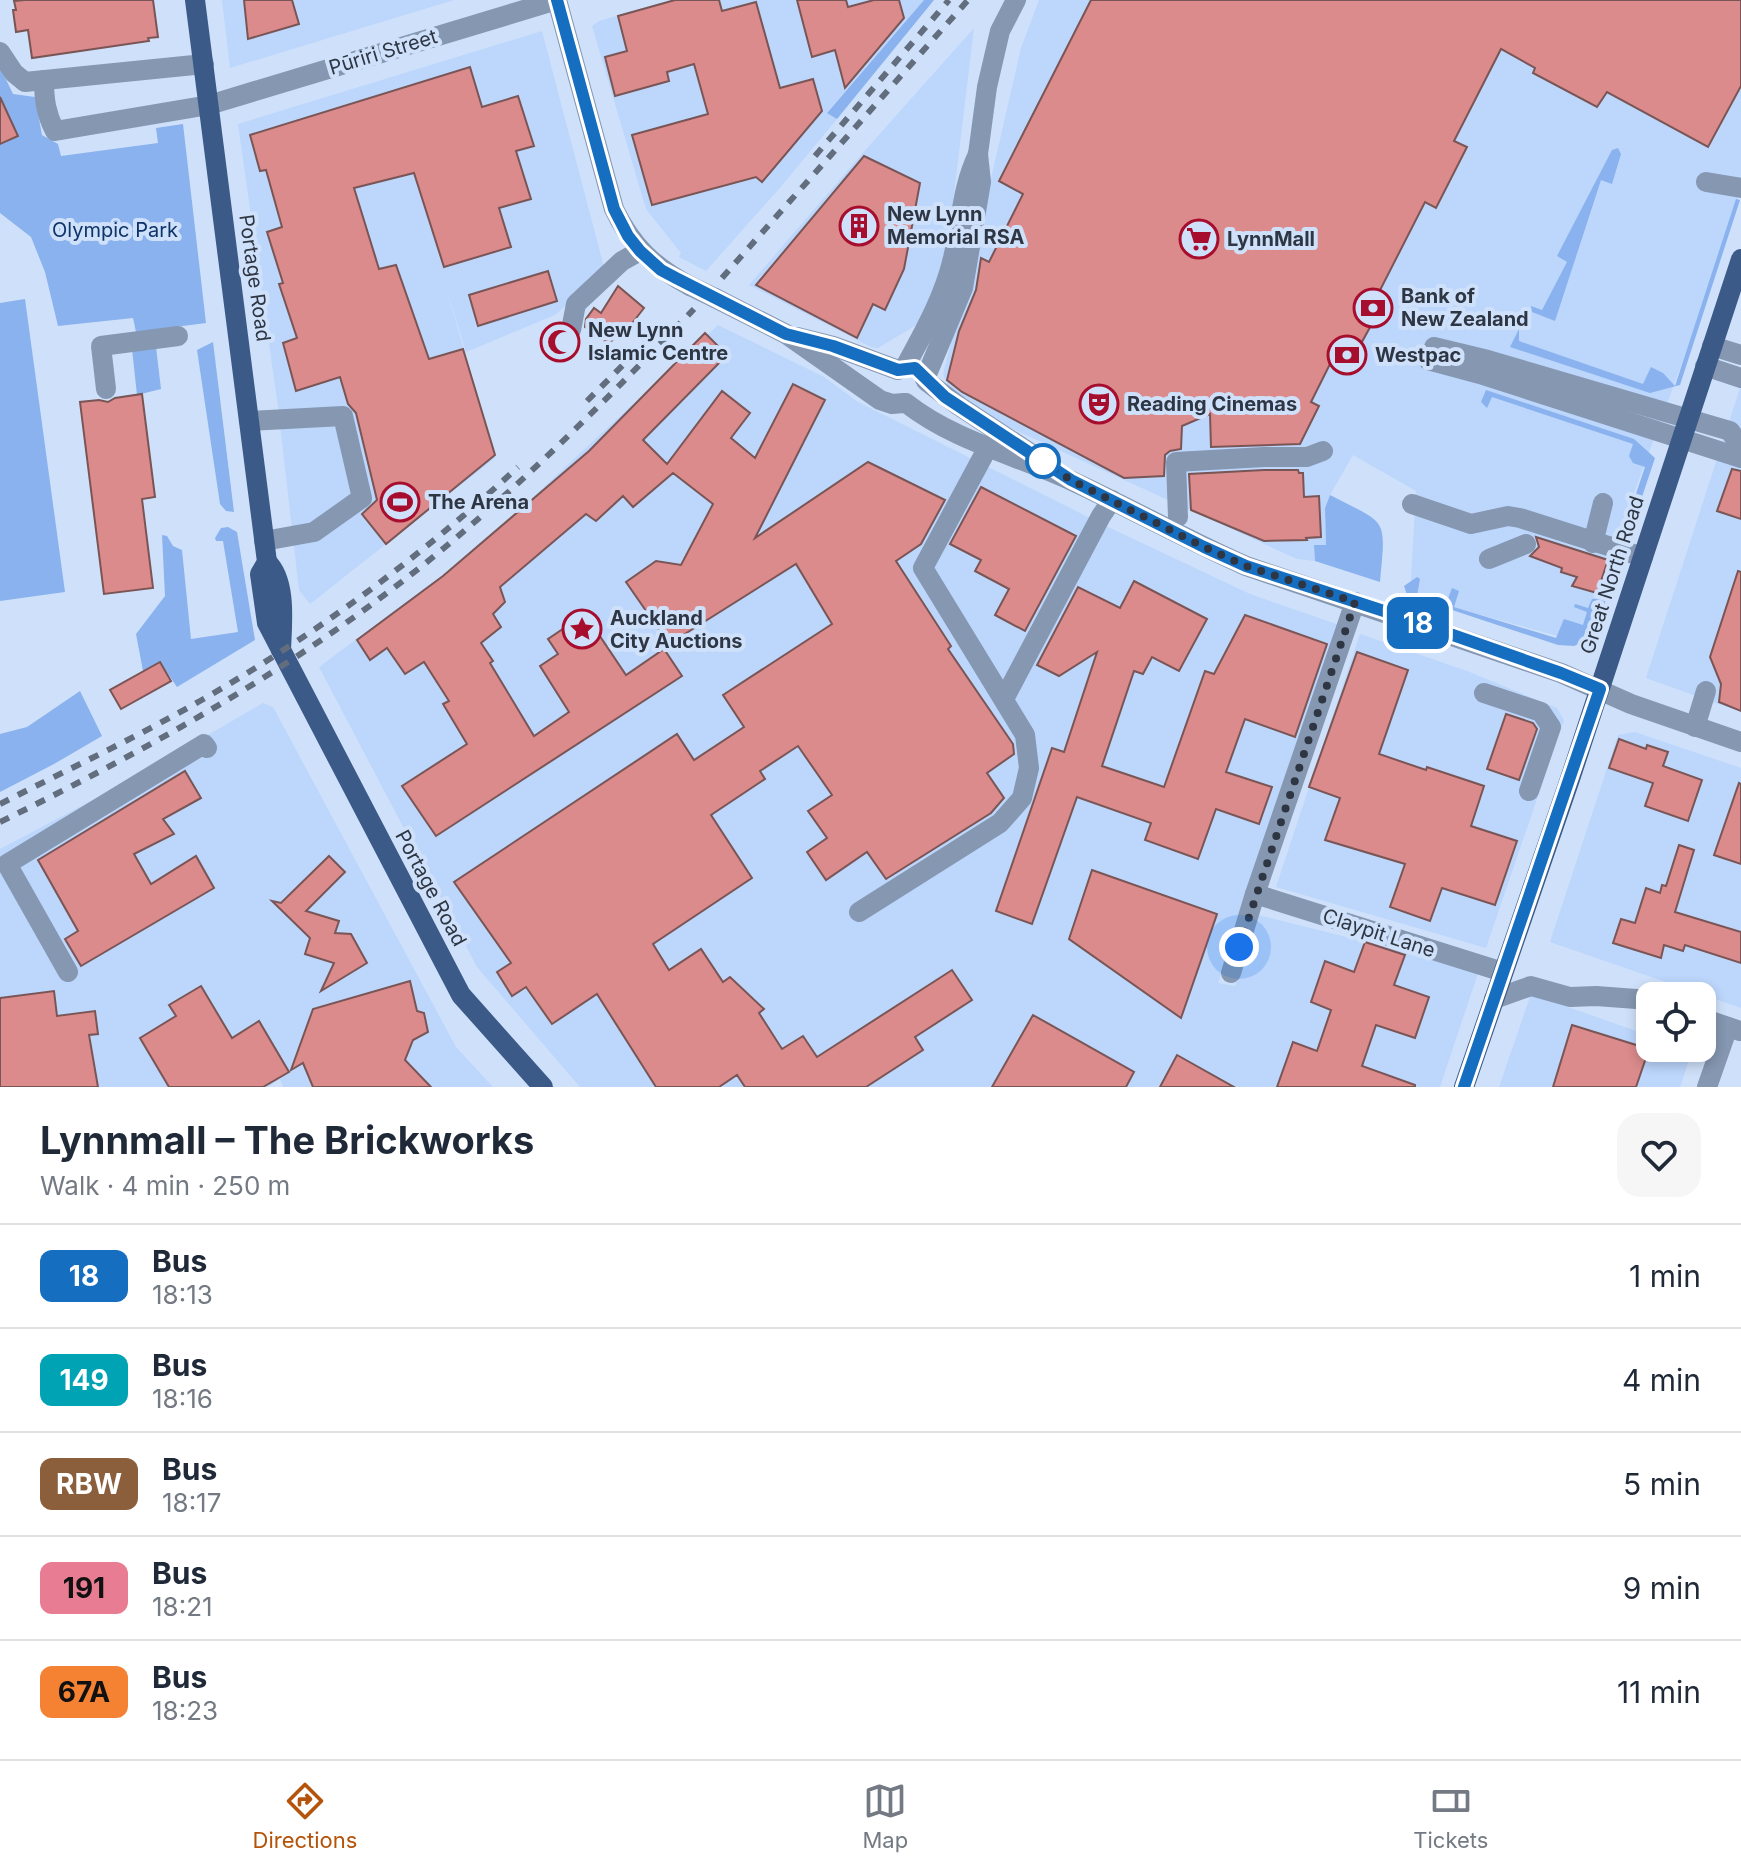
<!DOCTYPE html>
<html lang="en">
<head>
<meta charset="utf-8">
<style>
	body { margin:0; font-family:Inter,sans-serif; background:#f6f6f7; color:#1f2937; height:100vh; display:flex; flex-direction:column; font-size:30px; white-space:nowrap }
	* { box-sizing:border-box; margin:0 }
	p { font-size:26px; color:#747a83 }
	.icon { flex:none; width:44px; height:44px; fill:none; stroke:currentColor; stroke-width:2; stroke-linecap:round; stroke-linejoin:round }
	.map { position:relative; height:1087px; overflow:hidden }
	.sheet { display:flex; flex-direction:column; background:#fff; flex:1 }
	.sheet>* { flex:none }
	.badge { padding:0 16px; border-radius:12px; font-size:28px; line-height:52px }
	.tools { position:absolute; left:1636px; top:982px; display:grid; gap:16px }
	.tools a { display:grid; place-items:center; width:80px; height:80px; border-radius:16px; background:#fff; box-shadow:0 4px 12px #0003; font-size:40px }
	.you { position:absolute; width:40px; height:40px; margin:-20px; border:6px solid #fff; border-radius:50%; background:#1a73e8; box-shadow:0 0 0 12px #1a73e833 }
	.map>.badge { position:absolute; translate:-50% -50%; box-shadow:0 0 0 4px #fff }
	.round { display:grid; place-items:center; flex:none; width:84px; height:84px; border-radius:24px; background:#f6f6f7 }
	.head { display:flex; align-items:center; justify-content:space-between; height:136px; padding:0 40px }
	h1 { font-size:38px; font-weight:700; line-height:60px }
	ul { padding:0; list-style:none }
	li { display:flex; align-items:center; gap:24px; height:104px; padding:0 40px; border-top:2px solid #e0e1e3 }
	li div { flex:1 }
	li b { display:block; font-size:30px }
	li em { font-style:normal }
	li .badge { min-width:88px; font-weight:700; text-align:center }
	.tabs { display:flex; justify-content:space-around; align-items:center; height:112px; border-top:2px solid #e0e1e3; background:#fff; font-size:22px; color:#747a83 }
	.tabs a { display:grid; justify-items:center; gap:4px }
	.tabs .selected { color:#b45309 }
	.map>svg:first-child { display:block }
</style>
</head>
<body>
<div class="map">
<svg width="1741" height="1087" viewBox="0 0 1741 1087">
	<rect width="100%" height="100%" fill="#cfe1fa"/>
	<!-- built -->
	<g fill="#bcd6fc">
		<path d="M222,0H454L230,68Z"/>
		<path d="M670,0H924L827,112L837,119L779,189L706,271L679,257L681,253L646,209L592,26L599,21Z"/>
		<path d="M1039,0H1741V189L1699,317L1579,642L1410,595L1416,491L1353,455L1330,495L1325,507L1326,545H1314L1315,561L1297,559L991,419L948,387L943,374L973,257L1021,48Z"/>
		<path d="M974,28L952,210L941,271L918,324L878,348L871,347L749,285L861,155Z"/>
		<path d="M542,31L605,271L555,315L466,352L445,284L495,458L310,604L299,590L278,407L238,124Z"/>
		<path d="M718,325L824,377L858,402L1104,525L1250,594L1342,626L1218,983L1235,986L1258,915L1479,970L1440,1087H580L477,967L319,667L444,574L518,511Z"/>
		<path d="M1741,385V712L1646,678Z"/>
		<path d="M1360,634L1467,671L1547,704L1557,708L1564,720L1486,948L1276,887Z"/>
		<path d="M263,703L273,707L456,1047L493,1087H283L280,1079L268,1087H0V849L138,776Z"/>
		<path d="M1635,732L1741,768V1008L1550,942L1618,735Z"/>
		<path d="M1531,994L1639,1032L1650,1027V1048H1693L1680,1087H1499Z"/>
	</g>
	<!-- green -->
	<g fill="#89b2ee">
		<path d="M924,0H934L837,119L827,113Z"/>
		<path d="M0,67L13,94L35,97L42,135L58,144L61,156L158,143L156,128L183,124L206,323L136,332L133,318L58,326L45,272L31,237L0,213Z"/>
		<path d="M1618,148L1621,154L1612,184L1601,180L1555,321L1532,312L1531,306L1542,310L1567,262L1557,256L1612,150Z"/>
		<path d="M1736,199L1740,200L1680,385L1650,393L1510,347L1519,329V341L1643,384L1651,367L1663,373L1675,386Z"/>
		<path d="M25,299L65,592L0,601V303Z"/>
		<path d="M213,342L234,512L226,511L220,504L197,350Z"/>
		<path d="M156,347L161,389L137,395L132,349Z"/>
		<path d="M1486,390L1634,439L1655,458L1625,548L1620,541L1645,467L1633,463L1629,456L1633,444L1492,397L1487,408L1481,402Z"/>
		<path d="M1330,495C1388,525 1386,516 1380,582L1315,561L1314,545H1326L1325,508Z"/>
		<path d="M228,527L237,532L255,640L177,687L160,662L143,671L136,634L165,596L162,535L167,536L173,546L182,550L191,639L238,632L223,541H216L215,538L221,528Z"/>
		<path d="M1417,577L1420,579L1417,596L1446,604L1452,588L1459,591L1454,607L1556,638L1564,619L1583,625L1587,612L1574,607L1575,604L1588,608L1592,599L1607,598L1591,638L1574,646L1558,645L1407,595L1404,586Z"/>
		<path d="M80,691L102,736L54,764L0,792V734L27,727Z"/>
	</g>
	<!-- building -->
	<g fill="#db8b8c" stroke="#7a5555" stroke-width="2">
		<path d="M25,0H153L158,37L148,38L149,41L32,58L28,30L16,32L13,10H16L14,1Z"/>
		<path d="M244,0H292L299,24L248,39Z"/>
		<path d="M675,0H719L722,11L756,2L780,88L813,79L822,111L762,182L756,177L652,205L632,135L708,114L694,64L667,72L669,81L615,96L605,57L627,51L618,16Z"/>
		<path d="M797,0H846L848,7L874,0H899L904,18L845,88L835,50L812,57Z"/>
		<path d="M1091,0H1741V86L1708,147L1607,92L1597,107L1533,73L1535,68L1501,49L1454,141L1467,147L1436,208L1425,202L1376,298L1381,302L1374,320L1347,369L1332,360L1311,402L1319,406L1300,444L1211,447L1210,414L1182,426L1181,449L1170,451L1165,455L1164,476L1124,478L962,392L947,380L959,331L976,290L981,258L989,262L1023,194L999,181Z"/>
		<path d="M470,67L482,107L518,96L534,146L516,151L531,199L499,208L511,247L444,267L414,173L354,188L379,269L396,265L429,359L463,349L495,455L386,544L362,514L377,500L356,413L348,404L340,377L296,391L283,343L297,338L279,284L283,283L267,232L282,227L266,170L260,171L250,135Z"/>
		<path d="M0,97L18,136L0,144Z"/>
		<path d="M864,156L920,183L904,269L885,310L873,304L857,338L756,285Z"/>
		<path d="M548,271L557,301L478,326L469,295Z"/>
		<path d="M618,286L644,308L630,326L626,324L609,344L585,327L586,319L594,308L601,313Z"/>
		<path d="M705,333L727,355L643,440L667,464L722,391L750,413L731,438L755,458L793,384L825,400L755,538L868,462L945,500L921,544L896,561L951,646L948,649L1013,744L1014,754L987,773L1004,798L991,813L886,879L867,852L826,880L807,852L827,838L808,811L832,795L798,746L760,771L765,779L711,815L752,878L653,944L669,970L701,949L723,982L730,977L764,1009L759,1013L782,1049L803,1036L817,1057L952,970L972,1000L915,1037L923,1050L866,1087H745L737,1075L719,1087H656L597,994L552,1024L526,987L512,996L497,972L511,963L454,882L677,734L694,760L744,727L723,695L832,624L796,564L669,644L626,582L656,561L681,565L713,504L673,473L633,507L623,496L596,521L586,514L500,587L505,602L493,614L501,627L481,643L493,661L490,663L534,736L569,712L540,666L558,654L548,639L585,614L626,675L664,649L682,676L436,836L402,786L467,744L443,704L449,701L424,662L405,674L387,648L370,660L357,640L443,576L589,451Z"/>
		<path d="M142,394L155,497L142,499L153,588L104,594L80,402L99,400L108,402L115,398Z"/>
		<path d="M1732,469L1741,471V519L1717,511Z"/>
		<path d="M1264,470H1298L1299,473H1303L1304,497L1319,496L1321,537L1306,538L1307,540L1264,541L1191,510L1189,474Z"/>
		<path d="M981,487L1076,536L1025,631L995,615L1009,589L975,571L981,560L950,544Z"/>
		<path d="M1536,537L1608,560L1597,593L1572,586L1577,577L1561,572L1562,568L1530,556L1539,547Z"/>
		<path d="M1738,571L1741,572V711L1719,702L1721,684L1710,657Z"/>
		<path d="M1134,581L1207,619L1179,671L1152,657L1143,674L1134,671L1102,766L1164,787L1205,671L1214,674L1245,615L1327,644L1295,737L1245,719L1226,772L1272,787L1259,824L1216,809L1198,859L1145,840L1151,823L1077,797L1032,924L996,911L1052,748L1064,752L1097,652L1059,676L1037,665L1078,587L1120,608Z"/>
		<path d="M1357,652L1408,670L1379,754L1426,770L1427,767L1484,786L1471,826L1517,841L1495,905L1442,888L1430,921L1390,907L1405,864L1325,840L1340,798L1309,787Z"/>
		<path d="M160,662L171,681L121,709L110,690Z"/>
		<path d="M1506,714L1533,723L1537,729L1519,780L1487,769Z"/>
		<path d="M1619,739L1646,749L1647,745L1668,752L1663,766L1702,780L1688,821L1645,806L1653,783L1609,768Z"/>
		<path d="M185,771L201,798L163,819L174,834L134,854L151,884L196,856L214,888L81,966L65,939L78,931L38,860Z"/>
		<path d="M1739,783L1741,784V864L1714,855Z"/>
		<path d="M1679,845L1694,850L1675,912L1741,932V963L1685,945L1683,951L1664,945L1661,958L1613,943L1621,919L1635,923L1646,888L1660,893L1662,885L1666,886Z"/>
		<path d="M329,856L345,872L306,911L339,921L335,933L351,934L367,963L321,991L334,963L305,954L310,938L272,901L281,903Z"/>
		<path d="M1092,870L1217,914L1181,1018L1069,939Z"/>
		<path d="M1365,942L1405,955L1394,985L1429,997L1415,1038L1376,1025L1362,1066L1415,1085V1087H1277L1293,1042L1317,1051L1331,1010L1311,1002L1325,961L1354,972Z"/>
		<path d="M410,981L417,1011L424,1013L428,1032L413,1040L405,1060L431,1087H313L303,1063L291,1070L313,1009Z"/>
		<path d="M201,986L232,1038L259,1021L289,1072L263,1087H169L140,1038L176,1016L169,1005Z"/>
		<path d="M54,991L57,1016L95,1011L98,1034L89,1035L98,1087H0V998Z"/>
		<path d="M1033,1015L1134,1072L1126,1087H992Z"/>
		<path d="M1572,1025L1649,1049L1636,1087H1553Z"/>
		<path d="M1177,1055L1234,1087H1160Z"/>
	</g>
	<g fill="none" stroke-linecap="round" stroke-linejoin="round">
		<!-- minor -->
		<g stroke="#8597b1" stroke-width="20">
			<path d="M557,0L614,209C632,246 654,267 690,286"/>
			<path d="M0,52L14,73L25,82L204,64"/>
			<path d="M44,80C44,99 46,114 55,131L209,105L557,0"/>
			<path d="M1706,182L1741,188"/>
			<path d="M715,298L786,334L880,400L892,404L904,403"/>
			<path d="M571,330L576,304L622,261L640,251"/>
			<path d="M797,337L833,346L898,370"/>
			<path d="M1712,346L1741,355"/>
			<path d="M1434,347L1488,360L1730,431L1741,447"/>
			<path d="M1428,360L1480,374L1741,458"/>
			<path d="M1705,366L1741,378"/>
			<path d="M905,367C924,332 944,297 953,258C962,220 961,190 978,154"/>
			<path d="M925,379L963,288L981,182L978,154L987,87L1000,31L1016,0"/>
			<path d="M926,381L959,406L1041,460"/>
			<path d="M106,389L101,346L178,336"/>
			<path d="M906,403C954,441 1019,456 1074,482C1132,509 1187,540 1246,566L1561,673L1631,704L1741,742"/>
			<path d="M249,421L343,416L362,498L314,532L264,541"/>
			<path d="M1412,504L1471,524L1508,516L1520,518L1643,557"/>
			<path d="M1178,517L1176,462L1264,457H1307L1323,451"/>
			<path d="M1593,543L1603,503"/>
			<path d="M1489,559L1526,544"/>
			<path d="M1484,693L1541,712L1551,727L1529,791"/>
			<path d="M1004,699L1101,516L1112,500"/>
			<path d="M1695,727L1706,691"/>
			<path d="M1255,894L1503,972"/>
			<path d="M859,912L1000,823L1022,798L1029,768L1025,735L923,568L988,447"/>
			<path d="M68,972L7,864L204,744L207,748"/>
			<path d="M1231,973L1255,894L1355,602"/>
			<path d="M1494,999L1531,986L1570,997L1596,996L1650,1000"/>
			<path d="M1702,1018L1740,1031"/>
			<path d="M1707,1087L1728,1027"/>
		</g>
		<!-- major -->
		<g stroke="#3b5a88" stroke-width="20">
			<path d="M195,0L267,562L260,574L267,623L461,995L543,1087"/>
			<path d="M267,562C287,581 282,624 281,650"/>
			<path d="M1464,1087L1570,779L1741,259"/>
		</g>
		<!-- rail -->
		<g stroke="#626d7e" stroke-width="6" stroke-dasharray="10 10" stroke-linecap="butt">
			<path d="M815,156L949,0"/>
			<path d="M722,278L968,0"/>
			<path d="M587,401L647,341"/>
			<path d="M0,804C67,770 135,738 200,701C314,636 422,556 518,467"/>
			<path d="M0,822C157,745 309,660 444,548C533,474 614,392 694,309"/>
		</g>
		<!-- minor-bridge -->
		<path stroke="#8597b1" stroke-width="20" d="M690,286L715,298"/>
	</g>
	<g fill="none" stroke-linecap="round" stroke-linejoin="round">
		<defs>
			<path id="line" d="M557,0L614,209L628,236L640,251L661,270L676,278L786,334L833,346L898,370L915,368L945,397L1071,480L1204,547L1246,566L1390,613L1561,673L1600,689L1464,1087"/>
		</defs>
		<!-- line casing -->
		<use href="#line" stroke="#fff" stroke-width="18"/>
		<!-- line -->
		<use href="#line" stroke="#166ec1" stroke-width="12"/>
		<!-- walk -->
		<path stroke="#2e3643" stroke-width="8" stroke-dasharray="0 14.4" d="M1043,461L1071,480L1204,547L1246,566L1355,602L1239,947"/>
	</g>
	<!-- icons -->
	<defs>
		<symbol id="building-ring" viewBox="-11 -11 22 22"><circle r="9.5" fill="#cfe1fa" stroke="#a70e2e" stroke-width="1.5"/><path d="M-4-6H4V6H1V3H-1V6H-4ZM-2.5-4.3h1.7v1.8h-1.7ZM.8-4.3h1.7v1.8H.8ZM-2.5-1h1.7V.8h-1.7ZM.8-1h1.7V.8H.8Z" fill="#a70e2e"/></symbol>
		<symbol id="supermarket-ring" viewBox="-11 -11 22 22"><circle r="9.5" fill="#cfe1fa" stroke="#a70e2e" stroke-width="1.5"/><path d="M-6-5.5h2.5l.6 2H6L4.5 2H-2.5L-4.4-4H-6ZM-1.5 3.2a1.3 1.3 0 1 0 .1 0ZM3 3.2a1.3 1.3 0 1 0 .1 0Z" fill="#a70e2e"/></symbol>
		<symbol id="bank-ring" viewBox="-11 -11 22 22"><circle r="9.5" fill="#cfe1fa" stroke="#a70e2e" stroke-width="1.5"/><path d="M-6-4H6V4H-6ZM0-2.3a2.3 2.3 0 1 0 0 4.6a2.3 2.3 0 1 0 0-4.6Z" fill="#a70e2e"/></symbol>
		<symbol id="mosque-ring" viewBox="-11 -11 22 22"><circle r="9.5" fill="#cfe1fa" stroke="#a70e2e" stroke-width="1.5"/><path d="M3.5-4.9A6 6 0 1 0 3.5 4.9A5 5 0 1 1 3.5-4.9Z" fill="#a70e2e"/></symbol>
		<symbol id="theatre-ring" viewBox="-11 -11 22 22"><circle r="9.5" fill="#cfe1fa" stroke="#a70e2e" stroke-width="1.5"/><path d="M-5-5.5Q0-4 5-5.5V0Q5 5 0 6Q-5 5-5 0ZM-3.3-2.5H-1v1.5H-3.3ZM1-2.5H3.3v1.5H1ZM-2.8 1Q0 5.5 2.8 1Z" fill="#a70e2e"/></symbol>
		<symbol id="stadium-ring" viewBox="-11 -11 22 22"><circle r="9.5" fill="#cfe1fa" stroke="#a70e2e" stroke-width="1.5"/><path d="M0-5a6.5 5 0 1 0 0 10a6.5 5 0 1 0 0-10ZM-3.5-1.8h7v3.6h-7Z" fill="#a70e2e"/></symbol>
		<symbol id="sight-ring" viewBox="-11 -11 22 22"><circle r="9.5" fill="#cfe1fa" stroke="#a70e2e" stroke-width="1.5"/><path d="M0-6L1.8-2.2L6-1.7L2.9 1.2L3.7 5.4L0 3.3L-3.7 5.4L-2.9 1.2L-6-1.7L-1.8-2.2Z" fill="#a70e2e"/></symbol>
	</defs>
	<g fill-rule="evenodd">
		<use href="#building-ring" x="837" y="204" width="44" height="44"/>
		<use href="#supermarket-ring" x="1177" y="217" width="44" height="44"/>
		<use href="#bank-ring" x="1351" y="286" width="44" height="44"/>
		<use href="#mosque-ring" x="538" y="320" width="44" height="44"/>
		<use href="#bank-ring" x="1325" y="333" width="44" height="44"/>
		<use href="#theatre-ring" x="1077" y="382" width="44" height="44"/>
		<use href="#stadium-ring" x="378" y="480" width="44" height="44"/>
		<use href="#sight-ring" x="560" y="607" width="44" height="44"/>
	</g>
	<!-- markers -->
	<circle fill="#fff" stroke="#166ec1" stroke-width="4" cx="1043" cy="461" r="16"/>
	<g text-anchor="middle" stroke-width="8" stroke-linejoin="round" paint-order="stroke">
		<!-- street labels -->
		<g font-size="20" fill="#2e3643" stroke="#cfe1fa">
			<text transform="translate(383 52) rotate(-17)" y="7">Pūriri Street</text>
			<text transform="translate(255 278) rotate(82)" y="7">Portage Road</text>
			<text transform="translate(1612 575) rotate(-72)" y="7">Great North Road</text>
			<text transform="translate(431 888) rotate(62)" y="7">Portage Road</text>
			<text transform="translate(1379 933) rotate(18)" y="7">Claypit Lane</text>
		</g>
		<!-- poi labels -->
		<g font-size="20" font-weight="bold" fill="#2e3643" stroke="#cfe1fa" text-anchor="start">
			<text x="887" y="221">New Lynn<tspan x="887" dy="23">Memorial RSA</tspan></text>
			<text x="1227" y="246">LynnMall</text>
			<text x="1401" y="303">Bank of<tspan x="1401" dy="23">New Zealand</tspan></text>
			<text x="588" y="337">New Lynn<tspan x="588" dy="23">Islamic Centre</tspan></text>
			<text x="1375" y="362">Westpac</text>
			<text x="1127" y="411">Reading Cinemas</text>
			<text x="428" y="509">The Arena</text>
			<text x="610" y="625">Auckland<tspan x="610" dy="23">City Auctions</tspan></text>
		</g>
		<!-- park labels -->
		<g font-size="20" fill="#0d3368" stroke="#cfe1fa">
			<text x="115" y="237">Olympic Park</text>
		</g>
	</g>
</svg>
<div class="tools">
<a><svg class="icon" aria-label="locate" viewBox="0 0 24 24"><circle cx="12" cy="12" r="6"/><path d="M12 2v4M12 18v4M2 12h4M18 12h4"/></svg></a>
</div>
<div class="you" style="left:1239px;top:947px"></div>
<b class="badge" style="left:1418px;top:623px;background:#166ec1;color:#fff">18</b>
</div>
<section class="sheet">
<div class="head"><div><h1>Lynnmall – The Brickworks</h1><p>Walk · 4 min · 250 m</p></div><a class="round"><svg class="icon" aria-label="heart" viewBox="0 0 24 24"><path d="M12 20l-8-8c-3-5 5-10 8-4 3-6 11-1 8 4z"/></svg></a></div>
<ul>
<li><span class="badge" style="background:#166ec1;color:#fff">18</span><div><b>Bus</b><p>18:13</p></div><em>1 min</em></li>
<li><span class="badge" style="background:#00a3b4;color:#fff">149</span><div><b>Bus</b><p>18:16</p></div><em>4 min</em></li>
<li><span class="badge" style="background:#8b5e3c;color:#fff">RBW</span><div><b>Bus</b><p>18:17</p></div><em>5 min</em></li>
<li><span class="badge" style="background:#e87c92;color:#111">191</span><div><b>Bus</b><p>18:21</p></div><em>9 min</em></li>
<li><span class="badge" style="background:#f58232;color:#111">67A</span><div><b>Bus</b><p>18:23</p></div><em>11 min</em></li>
</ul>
</section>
<nav class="tabs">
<a class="selected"><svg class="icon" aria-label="directions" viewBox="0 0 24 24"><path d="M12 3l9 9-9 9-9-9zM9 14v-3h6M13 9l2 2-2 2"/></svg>Directions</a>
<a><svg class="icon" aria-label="map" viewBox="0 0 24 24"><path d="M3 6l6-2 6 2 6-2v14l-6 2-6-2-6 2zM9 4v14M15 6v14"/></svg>Map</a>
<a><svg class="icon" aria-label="tickets" viewBox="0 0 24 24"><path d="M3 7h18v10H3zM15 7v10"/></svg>Tickets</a>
</nav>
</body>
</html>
